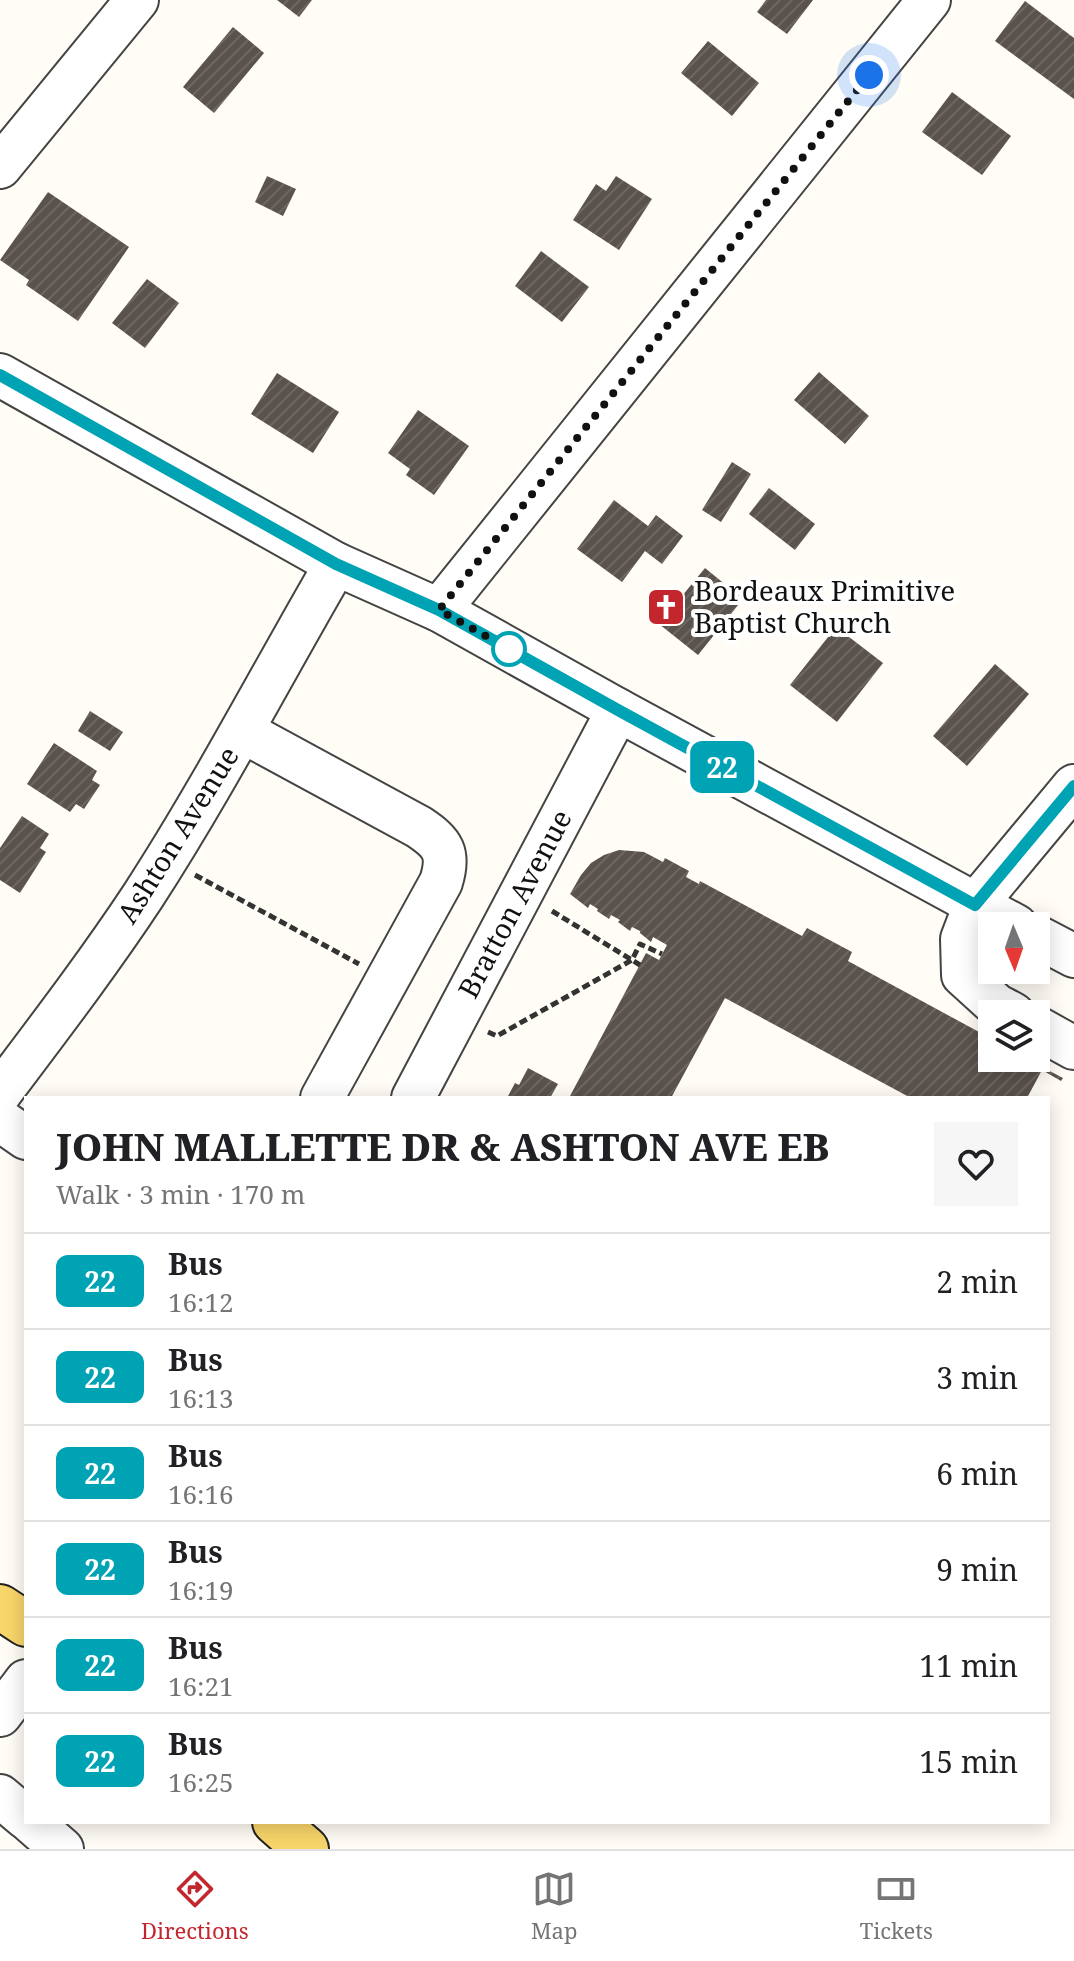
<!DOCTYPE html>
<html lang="en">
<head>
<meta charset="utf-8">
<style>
	body { margin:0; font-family:"Noto Serif",serif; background:#f6f6f6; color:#202124; height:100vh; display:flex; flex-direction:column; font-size:30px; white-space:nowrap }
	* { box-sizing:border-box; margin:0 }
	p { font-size:26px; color:#757577 }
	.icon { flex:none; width:44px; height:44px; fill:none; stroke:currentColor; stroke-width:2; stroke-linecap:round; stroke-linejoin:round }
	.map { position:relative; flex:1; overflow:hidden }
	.side { position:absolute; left:24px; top:1096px; width:1026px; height:728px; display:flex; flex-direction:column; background:#fff; border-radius:0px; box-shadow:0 4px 20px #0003 }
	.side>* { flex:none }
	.badge { padding:0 16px; border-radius:12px; font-size:28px; line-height:52px }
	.needle { width:52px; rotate:178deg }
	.controls { position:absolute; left:978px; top:912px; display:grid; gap:16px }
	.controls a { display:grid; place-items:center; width:72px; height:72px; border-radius:0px; background:#fff; box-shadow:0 4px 20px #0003; font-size:40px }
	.you { position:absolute; width:40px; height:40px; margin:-20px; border:6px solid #fff; border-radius:50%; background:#1a73e8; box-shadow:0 0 0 12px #1a73e833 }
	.map>.badge { position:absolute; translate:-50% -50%; box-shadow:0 0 0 4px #fff }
	.round { display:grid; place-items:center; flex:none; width:84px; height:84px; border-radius:0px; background:#f6f6f6 }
	.headline { display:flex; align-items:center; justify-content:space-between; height:136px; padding:0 32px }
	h1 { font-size:38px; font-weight:800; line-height:60px }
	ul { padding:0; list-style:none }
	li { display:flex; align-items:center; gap:24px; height:96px; padding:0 32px; border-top:2px solid #e0e0e0 }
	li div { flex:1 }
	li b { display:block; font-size:30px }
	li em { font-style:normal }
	li .badge { min-width:88px; font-weight:700; text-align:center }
	.dock { display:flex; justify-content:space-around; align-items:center; height:112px; border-top:2px solid #e0e0e0; background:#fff; font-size:22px; color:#757577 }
	.dock a { display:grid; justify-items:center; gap:4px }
	.dock .selected { color:#c4262e }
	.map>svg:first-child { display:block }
</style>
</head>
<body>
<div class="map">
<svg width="1074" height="1849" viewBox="0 0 1074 1849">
	<defs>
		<pattern id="building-hatch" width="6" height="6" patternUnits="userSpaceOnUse" patternTransform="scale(2)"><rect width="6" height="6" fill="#5a524d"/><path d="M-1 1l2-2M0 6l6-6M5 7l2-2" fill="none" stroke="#6d6662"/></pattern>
	</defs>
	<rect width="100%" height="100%" fill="#fffdf5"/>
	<!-- building -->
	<g fill="url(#building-hatch)">
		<path d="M277,0H312L299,17Z"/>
		<path d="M766,0H813L787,34L757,12Z"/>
		<path d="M1025,1L1074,38V99L995,41Z"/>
		<path d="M233,27L264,53L214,113L183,87Z"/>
		<path d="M708,41L759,83L732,116L681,73Z"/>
		<path d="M952,92L1011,136L982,175L922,132Z"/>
		<path d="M267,176L296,189L283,216L255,202Z"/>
		<path d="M616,176L652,199L619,250L573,220L596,184L606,191Z"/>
		<path d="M48,192L129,247L78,321L26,285L29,280L0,260Z"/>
		<path d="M541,251L589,287L562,322L515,286Z"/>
		<path d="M147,279L179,303L145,348L112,323Z"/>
		<path d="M819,372L869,416L845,444L794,400Z"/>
		<path d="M277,373L339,412L313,453L251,414Z"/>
		<path d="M418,410L469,446L434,495L406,475L410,469L388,453Z"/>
		<path d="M732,462L751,474L721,522L702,510Z"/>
		<path d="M769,488L815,524L795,550L749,514Z"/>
		<path d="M614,500L648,526L656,515L683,536L662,564L645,551L622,582L577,549Z"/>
		<path d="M705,568L743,599L698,655L659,624Z"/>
		<path d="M836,627L883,663L837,722L790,685Z"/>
		<path d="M995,664L1029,694L967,766L933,736Z"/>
		<path d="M90,711L123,732L110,751L78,731Z"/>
		<path d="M54,743L97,771L92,780L100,785L84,809L76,804L70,812L27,784Z"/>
		<path d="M22,816L49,834L40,848L46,852L20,893L0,880V848Z"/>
		<path d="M619,850L644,852L663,862L665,858L689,871L686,877L699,884L700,881L802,936L807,928L852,952L848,961L992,1039V1058H1025L1063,1078L1061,1081L1042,1070L1027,1098H911L725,998L671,1098H569L646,953L659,960L667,945L653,937L651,942L640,933V931L632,927L630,931L618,922L620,920L611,915L609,919L597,911L598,909L590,904L588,908L570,894L581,875L591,863L604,855Z"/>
		<path d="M528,1068L558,1084L550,1098H507L515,1083L519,1085Z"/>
	</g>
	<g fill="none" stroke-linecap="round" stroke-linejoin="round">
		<defs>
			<g id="minor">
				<path d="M0,167L137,0"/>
				<path d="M0,375L336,564L439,610L618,710L1016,926"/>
				<path d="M439,610L929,0"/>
				<path d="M242,731L419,827C443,843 450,853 441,882L322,1098"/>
				<path d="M1036,936L1074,956"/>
				<path d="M1013,1014L996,1005L963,975L962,939L975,905L1074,786"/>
				<path d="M1036,1027L1074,1048"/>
				<path d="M0,1093C49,1028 98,964 143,896C213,788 272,674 336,564"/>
				<path d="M413,1098L618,710"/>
				<path d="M0,1120L26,1138"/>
				<path d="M0,1715L26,1681"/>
				<path d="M0,1796L26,1818"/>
				<path d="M31,1822L62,1849"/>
			</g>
			<g id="major">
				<path d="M0,1607L26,1624"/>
				<path d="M275,1822L306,1849"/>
			</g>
		</defs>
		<!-- minor casing -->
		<use href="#minor" stroke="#444" stroke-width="46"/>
		<!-- major casing -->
		<use href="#major" stroke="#222" stroke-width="48"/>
		<!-- path -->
		<g stroke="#333" stroke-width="5" stroke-dasharray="8 4" stroke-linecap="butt">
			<path d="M195,875L359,964"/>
			<path d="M552,911L640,965"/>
			<path d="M488,1032L497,1036L632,960L640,944L662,954"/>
		</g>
		<!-- minor -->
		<use href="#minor" stroke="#fff" stroke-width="42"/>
		<!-- major -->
		<use href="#major" stroke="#f9d66b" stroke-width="44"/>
	</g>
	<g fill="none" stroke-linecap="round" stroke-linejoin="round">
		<defs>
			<path id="line" d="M0,375L336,564L439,610L618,710L975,905L1074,786"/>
		</defs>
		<!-- line casing -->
		<use href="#line" stroke="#fff" stroke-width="18"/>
		<!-- line -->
		<use href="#line" stroke="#00a3b4" stroke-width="12"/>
		<!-- walk -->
		<path stroke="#111" stroke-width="8" stroke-dasharray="0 14.4" d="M509,649L516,653L439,610L869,75"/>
	</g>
	<!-- icons -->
	<defs>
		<symbol id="church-square" viewBox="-11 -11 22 22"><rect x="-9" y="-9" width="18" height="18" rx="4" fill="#c4262e" stroke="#fff"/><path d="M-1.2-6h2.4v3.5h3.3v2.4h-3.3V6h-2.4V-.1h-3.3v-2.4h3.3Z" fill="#fff"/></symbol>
	</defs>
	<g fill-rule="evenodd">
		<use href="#church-square" x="644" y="585" width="44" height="44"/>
	</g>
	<!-- markers -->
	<circle fill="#fff" stroke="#00a3b4" stroke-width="4" cx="509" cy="649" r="16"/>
	<g text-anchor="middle" stroke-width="8" stroke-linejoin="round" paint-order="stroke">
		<!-- poi labels -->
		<g font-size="28" fill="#111" stroke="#fff" text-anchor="start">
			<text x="694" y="601">Bordeaux Primitive<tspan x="694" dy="32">Baptist Church</tspan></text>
		</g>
		<!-- street labels -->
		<g font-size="28" fill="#111" stroke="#fff">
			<text transform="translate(178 835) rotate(-58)" y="10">Ashton Avenue</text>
			<text transform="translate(515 904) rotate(-62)" y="10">Bratton Avenue</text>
		</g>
	</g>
</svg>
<div class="controls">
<a><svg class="needle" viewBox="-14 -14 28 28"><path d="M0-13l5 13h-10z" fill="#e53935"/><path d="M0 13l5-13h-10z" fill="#757577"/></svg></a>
<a><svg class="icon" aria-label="layers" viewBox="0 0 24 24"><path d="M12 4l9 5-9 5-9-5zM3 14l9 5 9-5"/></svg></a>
</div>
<div class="you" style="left:869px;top:75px"></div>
<b class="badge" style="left:722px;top:767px;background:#00a3b4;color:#fff">22</b>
<section class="side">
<div class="headline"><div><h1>JOHN MALLETTE DR &amp; ASHTON AVE EB</h1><p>Walk · 3 min · 170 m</p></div><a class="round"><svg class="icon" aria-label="heart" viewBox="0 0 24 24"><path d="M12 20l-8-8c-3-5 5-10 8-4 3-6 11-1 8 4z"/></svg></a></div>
<ul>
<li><span class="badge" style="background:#00a3b4;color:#fff">22</span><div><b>Bus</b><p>16:12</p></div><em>2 min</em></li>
<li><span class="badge" style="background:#00a3b4;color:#fff">22</span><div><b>Bus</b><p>16:13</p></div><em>3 min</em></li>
<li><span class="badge" style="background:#00a3b4;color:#fff">22</span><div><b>Bus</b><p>16:16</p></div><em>6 min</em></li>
<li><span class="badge" style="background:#00a3b4;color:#fff">22</span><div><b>Bus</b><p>16:19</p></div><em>9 min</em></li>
<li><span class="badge" style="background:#00a3b4;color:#fff">22</span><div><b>Bus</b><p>16:21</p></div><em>11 min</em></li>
<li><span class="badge" style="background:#00a3b4;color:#fff">22</span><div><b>Bus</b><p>16:25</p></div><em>15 min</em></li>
</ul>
</section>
</div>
<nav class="dock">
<a class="selected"><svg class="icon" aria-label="directions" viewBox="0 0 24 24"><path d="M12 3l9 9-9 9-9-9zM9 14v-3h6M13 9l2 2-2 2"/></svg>Directions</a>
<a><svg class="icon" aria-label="map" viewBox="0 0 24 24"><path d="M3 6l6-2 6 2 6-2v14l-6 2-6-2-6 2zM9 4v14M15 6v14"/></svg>Map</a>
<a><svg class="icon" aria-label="tickets" viewBox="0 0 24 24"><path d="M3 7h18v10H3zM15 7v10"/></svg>Tickets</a>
</nav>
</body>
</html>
